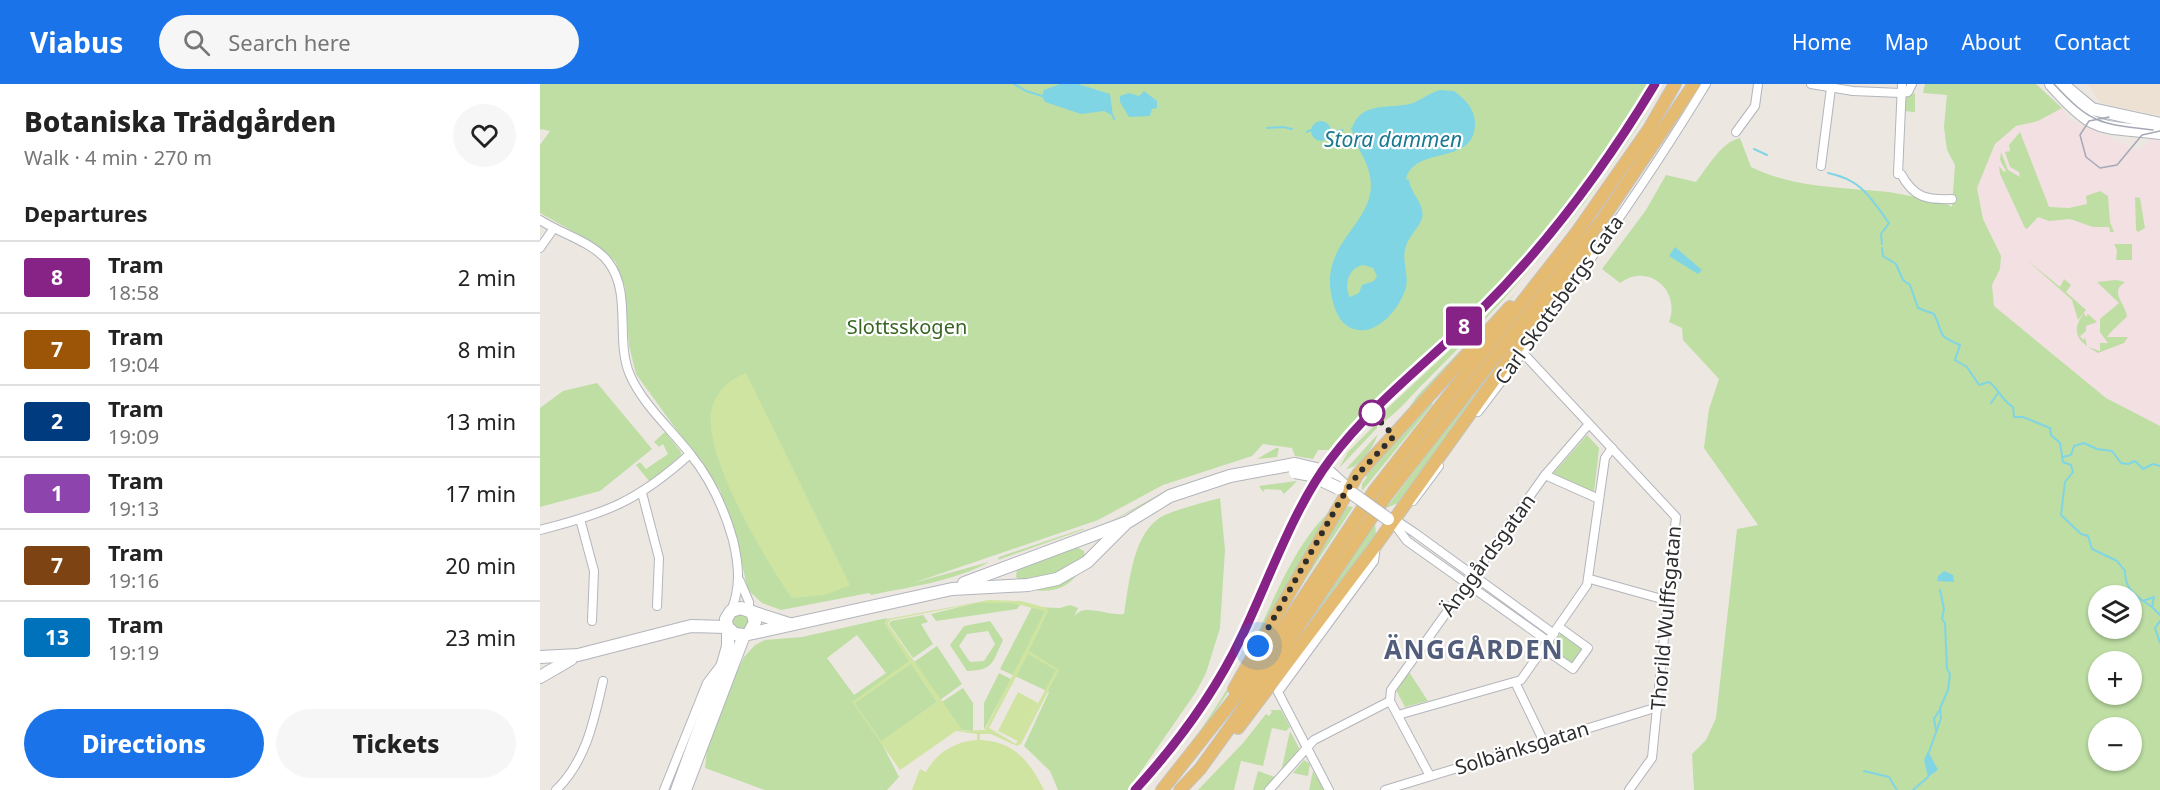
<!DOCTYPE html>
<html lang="en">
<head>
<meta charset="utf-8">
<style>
	body { margin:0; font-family:"Noto Sans",sans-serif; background:#f6f6f6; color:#222; height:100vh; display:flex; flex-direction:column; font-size:22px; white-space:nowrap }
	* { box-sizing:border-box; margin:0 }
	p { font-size:20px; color:#767676 }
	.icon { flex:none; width:33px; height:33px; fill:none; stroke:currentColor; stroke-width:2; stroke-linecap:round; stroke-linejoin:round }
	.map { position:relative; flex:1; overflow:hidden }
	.side { display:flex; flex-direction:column; background:#fff; width:540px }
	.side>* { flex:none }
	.badge { padding:0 12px; border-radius:4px; font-size:21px; line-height:39px }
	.buttons { position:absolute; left:1548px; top:501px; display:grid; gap:12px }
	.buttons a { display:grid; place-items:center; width:54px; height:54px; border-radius:50%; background:#fff; box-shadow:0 2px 4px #0004; font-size:30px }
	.you { position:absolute; width:30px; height:30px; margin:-15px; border:4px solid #fff; border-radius:50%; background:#1a73e8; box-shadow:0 0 0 9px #1a73e833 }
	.map>.badge { position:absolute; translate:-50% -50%; box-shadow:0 0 0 3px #fff }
	h2 { padding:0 24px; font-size:22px; line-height:54px }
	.round { display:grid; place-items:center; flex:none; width:63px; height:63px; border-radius:32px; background:#f6f6f6 }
	.summary { display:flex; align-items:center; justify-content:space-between; height:102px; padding:0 24px }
	h1 { font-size:28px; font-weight:800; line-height:45px }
	.primary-button { display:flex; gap:12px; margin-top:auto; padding:12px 24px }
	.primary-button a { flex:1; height:69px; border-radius:36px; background:#1a73e8; color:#fff; font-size:24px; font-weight:800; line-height:69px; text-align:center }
	.primary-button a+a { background:#f6f6f6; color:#222 }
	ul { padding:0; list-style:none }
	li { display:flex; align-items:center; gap:18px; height:72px; padding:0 24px; border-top:2px solid #e0e0e0 }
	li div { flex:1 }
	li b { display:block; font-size:22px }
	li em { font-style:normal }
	li .badge { min-width:66px; font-weight:700; text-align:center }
	header { display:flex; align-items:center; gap:36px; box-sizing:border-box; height:84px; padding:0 30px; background:#1a73e8; color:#fff }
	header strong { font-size:28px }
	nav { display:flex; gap:33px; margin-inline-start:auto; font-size:21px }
	.search { width:420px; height:54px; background:#f6f6f6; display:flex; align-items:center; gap:15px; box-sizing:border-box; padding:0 21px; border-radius:33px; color:#767676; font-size:22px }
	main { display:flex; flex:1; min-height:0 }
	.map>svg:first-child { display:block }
</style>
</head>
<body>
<header>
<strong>Viabus</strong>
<div class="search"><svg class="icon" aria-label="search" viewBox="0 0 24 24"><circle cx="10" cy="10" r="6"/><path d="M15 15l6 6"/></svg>Search here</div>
<nav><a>Home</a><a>Map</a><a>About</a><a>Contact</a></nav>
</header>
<main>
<section class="side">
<div class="summary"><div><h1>Botaniska Trädgården</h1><p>Walk · 4 min · 270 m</p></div><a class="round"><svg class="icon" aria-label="heart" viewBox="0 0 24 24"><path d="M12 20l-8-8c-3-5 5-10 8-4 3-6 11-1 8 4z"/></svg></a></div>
<h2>Departures</h2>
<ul>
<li><span class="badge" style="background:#872387;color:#fff">8</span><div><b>Tram</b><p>18:58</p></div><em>2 min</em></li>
<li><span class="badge" style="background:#9c5506;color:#fff">7</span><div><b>Tram</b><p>19:04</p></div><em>8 min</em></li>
<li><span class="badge" style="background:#003b80;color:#fff">2</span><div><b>Tram</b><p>19:09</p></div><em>13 min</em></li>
<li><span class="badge" style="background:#8e44ad;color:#fff">1</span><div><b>Tram</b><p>19:13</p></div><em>17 min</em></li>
<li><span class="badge" style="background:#7d4313;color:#fff">7</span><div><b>Tram</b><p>19:16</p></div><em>20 min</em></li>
<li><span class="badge" style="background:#0072bc;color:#fff">13</span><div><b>Tram</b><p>19:19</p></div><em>23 min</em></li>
</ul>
<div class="primary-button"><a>Directions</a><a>Tickets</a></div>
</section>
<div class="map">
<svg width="1620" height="706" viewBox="0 0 1620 706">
	<rect width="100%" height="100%" fill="#ede7e1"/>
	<!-- education -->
	<path fill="#ede1d3" d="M1548,0H1620V32L1560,19Z"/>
	<!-- medical -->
	<path fill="#f2e0e3" d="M1522,24L1529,35L1599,67L1611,55L1620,57V342L1566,314L1454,222L1452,201L1460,185L1461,172L1443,135L1437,104L1455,60L1476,42L1499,36Z"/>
	<!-- green -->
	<g fill="#bedea4" fill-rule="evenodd">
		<path d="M0,0H1113L1049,97L1009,148L946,216L871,282L850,306L827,324L789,366H778L773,375L755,372L752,364L723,360L712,372L623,401L558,436L373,499L449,478C415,497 369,503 331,511L329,509L241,526L222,519L208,506L195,450L180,406L96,290L89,261L85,203L75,177L54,159L0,129V61L10,47L1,45L0,47Z"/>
		<path d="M1385,0H1496L1522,24L1498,37L1476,42L1455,60L1437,104L1443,135L1461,172L1460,185L1452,201L1454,222L1566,314L1620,342V706H1154L1152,670L1166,656L1176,634L1197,445L1218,441L1164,364L1169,325L1179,295L1143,256L1142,244L1129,238C1141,206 1108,178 1080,199L1062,185L1106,126L1126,91L1156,98C1168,83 1181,58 1200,54L1211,83C1254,104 1302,103 1349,108C1367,111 1386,115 1404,118L1412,123L1415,81L1407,66L1404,43L1407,11L1383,9ZM1558,512H1592V544H1558ZM1558,578H1592V610H1558ZM1558,644H1592V676H1558Z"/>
		<path d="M1375,9V28L1364,27V15Z"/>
		<path d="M1112,21C1047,121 972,212 887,296C875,307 854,334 840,339L836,335L942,236L998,176L1045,118Z"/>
		<path d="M1480,48L1509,123L1529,124L1547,120L1546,112L1560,107L1568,112L1570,138L1574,148H1570L1569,143H1553L1530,135L1509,137L1498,133L1487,145L1485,144L1460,90L1459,82L1464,88L1466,87L1460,76L1461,68L1468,86L1480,93L1479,88L1470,83L1465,68L1470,67L1469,61Z"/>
		<path d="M1595,113L1600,114L1605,144L1598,148L1596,146Z"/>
		<path d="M1574,160H1592V176H1576L1577,166Z"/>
		<path d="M1487,176L1520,203L1524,195L1531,201L1526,208L1546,226L1538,236L1532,216Z"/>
		<path d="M1576,196L1585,198C1569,208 1585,219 1587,232C1585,236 1572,245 1567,253H1588L1584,259L1558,269L1548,263L1560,267V259H1568L1560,248V235L1579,219L1557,198Z"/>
		<path d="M978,206L915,279L865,330L877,312Z"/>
		<path d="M1544,229L1546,233L1548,230L1557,238L1546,242V247L1540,252L1543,256L1545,254L1547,262C1533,252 1535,241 1544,229Z"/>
		<path d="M978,252L861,418L846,424Z"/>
		<path d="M57,299L112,365L60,407L0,423V324L23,307Z"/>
		<path d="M890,318L893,320L822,407V400L827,393L823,390Z"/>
		<path d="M837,339V344L799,384L808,368Z"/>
		<path d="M125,348L141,368V371L110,398L96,381L100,378L106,385L128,370L123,360L119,363L114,358Z"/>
		<path d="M838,350C833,363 821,383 806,385Z"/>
		<path d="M1047,351L1059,364L1054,409L1012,391Z"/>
		<path d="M736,364H739L737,373L717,375Z"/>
		<path d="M693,385L638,403L564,441L629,405Z"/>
		<path d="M757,397L744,410L741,406L725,405L723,408L719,402Z"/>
		<path d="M680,414L685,466L680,544L666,589L656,608L588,706H518L510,687L484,662L509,608L460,585L492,523L520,524L530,521L538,524L534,533C543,518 566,532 584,530C589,501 592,454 618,435C628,427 666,418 680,414Z"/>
		<path d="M809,422L813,423L740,534L805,424Z"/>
		<path d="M789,428L688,608L663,646L636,680C665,641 691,602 713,559C735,514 753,463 789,428Z"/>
		<path d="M835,438L836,452L729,598Z"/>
		<path d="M542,445H545L458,476L459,473Z"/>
		<path d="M536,463L544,467L545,473L521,489L480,497L476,493L477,485Z"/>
		<path d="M537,491C526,504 512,509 495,506Z"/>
		<path d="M462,518L481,520L477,525L396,537L391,530L436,519Z"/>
		<path d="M199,529L210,532L209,545L196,546L190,537Z"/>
		<path d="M383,531L388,538L381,540L393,560L373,574L349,540L351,537Z"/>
		<path d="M347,534L345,540L397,618L341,658L359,693L347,706H225L165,684L167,665L196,590L204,573L215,561L225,556L262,553ZM317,551L346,589L314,611L287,574Z"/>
		<path d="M450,537L463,556C452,579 454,586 427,587L410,561L424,542ZM448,547L455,560L444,577L430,578L419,562L427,550Z"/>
		<path d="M1021,549L1042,564L1031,580L1009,565Z"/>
		<path d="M397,562L422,600L400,616L374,578Z"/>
		<path d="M869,588L888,617L865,623L856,606Z"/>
		<path d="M459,589L471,595L444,646V619Z"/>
		<path d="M423,604L433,619V647L421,646L402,618Z"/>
		<path d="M730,626H741L750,643L746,647L732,644L723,682L701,677L694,706H658L703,659L726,630L729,632L732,628Z"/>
		<path d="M750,647L759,664L758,669L741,688Z"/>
		<path d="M764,676L770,680L768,692L753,689Z"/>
		<path d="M718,687L735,693L724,706H713Z"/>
		<path d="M773,687L784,706H769Z"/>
	</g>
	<!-- pitch -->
	<g fill="#cfe4a1" fill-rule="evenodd">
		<path d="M206,289L310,501L285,511L252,514C225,476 165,375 171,329C174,309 188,296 206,289Z"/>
		<path d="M449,516L481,517L507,524L508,527L489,567L519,586L481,660L477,662L451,650H440V656C474,657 490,678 504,706H372L380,685L386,688C396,669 416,657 437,656V650L416,647L360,686L312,618L369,577L345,540L347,535ZM437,519H472L505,527L445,646L423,647L348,540L350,536ZM488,570L516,586L476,660L449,644ZM371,580L397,618L341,657L315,619Z"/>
		<path d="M478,608L498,619L478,657L458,647Z"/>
	</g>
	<!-- water -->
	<g fill="#80d5e4" fill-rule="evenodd">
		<path d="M520,0H538L570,10L573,32L564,27L541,30L505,18L502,12L504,6Z"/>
		<path d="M900,6L914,7C926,16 936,26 935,42C932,82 875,61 866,95L869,96C870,109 886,121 882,134C879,144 869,152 866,162C861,176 869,190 866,203C861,223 837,253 814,245C800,241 795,227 792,214C776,147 860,135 820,67C816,59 814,49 810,43L812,44C821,17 849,25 870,20C880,17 889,9 900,6ZM824,181L833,184L837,192L834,197L822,201L819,209L810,213C803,201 809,182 824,181Z"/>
		<path d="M604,7L617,17V24L612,25L610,32L589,33L580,18V12L589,9L599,12Z"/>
		<circle cx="781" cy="47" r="10"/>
		<path d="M1135,163L1162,186L1158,190L1129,172Z"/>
		<path d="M1404,487L1413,491L1414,498L1397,497L1398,492Z"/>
		<path d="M1388,667L1398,686L1388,693L1384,676Z"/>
	</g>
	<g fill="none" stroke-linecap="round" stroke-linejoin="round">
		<!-- stream -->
		<g stroke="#80d5e4" stroke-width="2">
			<path d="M474,0L486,7L502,12"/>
			<path d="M573,32L574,35"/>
			<path d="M727,44L743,43L752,45"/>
			<path d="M767,48L771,46"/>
			<path d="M790,48L803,46"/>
			<path d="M1214,65L1227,71"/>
			<path d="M1288,89C1322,96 1330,113 1349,139L1341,150L1342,160"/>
			<path d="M1342,164L1343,172L1356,180L1363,196L1370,201L1378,224L1394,230C1405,252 1395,250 1420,261L1415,276L1427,283L1439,301L1449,298C1459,305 1461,316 1473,323L1474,333H1483L1510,344L1511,351L1520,359L1523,378L1531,381L1533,388L1525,398L1521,431L1541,450L1548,452L1552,465L1577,477L1585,487C1585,502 1591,508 1603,517L1614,513L1612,523L1620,531"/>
			<path d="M1451,319L1458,309"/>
			<path d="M1523,373L1531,371L1534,362L1544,359L1557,365L1572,367L1581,379L1588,380L1595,377L1603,385L1613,380L1620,382"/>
			<path d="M1603,517L1612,523"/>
			<path d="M1620,537L1615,544L1620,559"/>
			<path d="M1396,646L1394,635L1399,627"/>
			<path d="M1389,668L1401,634L1400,624L1408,606L1410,590L1407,585L1405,539L1402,535L1404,525L1400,506"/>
			<path d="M1324,687L1349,693L1357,706"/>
			<path d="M1373,706L1388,693"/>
		</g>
		<defs>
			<g id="street">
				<path d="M1271,0L1313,7L1361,9L1368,8L1372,0"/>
				<path d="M1362,0L1358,90H1361C1374,114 1387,116 1412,115"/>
				<path d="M1196,48L1215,22L1218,0"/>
				<path d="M1281,82L1291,4"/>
				<path d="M0,136C21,150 54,158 69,179C92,210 75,257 90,291C103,321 131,345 151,371C172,397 184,424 193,456C199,481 201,503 191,527"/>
				<path d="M0,164L14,144"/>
				<path d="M983,269L1136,433L1112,674L1089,706"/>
				<path d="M938,328C1019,222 1097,114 1166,0"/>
				<path d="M1005,391L1059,415"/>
				<path d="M102,409L119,474L117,522"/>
				<path d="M873,417L899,382"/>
				<path d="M40,435L54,487L52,537"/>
				<path d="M852,437L867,457L1009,558"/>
				<path d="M852,437L860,439L875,449L1014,550"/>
				<path d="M0,446C67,429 98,417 150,370"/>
				<path d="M1050,495L1129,517"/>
				<path d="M200,497L209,518V526"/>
				<path d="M1004,565L1033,585L1048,564L1019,543"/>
				<path d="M975,598L1004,658"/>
				<path d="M858,631L981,596L1047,501L1065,374L1072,364"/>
				<path d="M890,692L850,617L851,606L1005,391L1049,340"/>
				<path d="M16,706C46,677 54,637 63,597"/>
				<path d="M124,706L167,599L180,582"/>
				<path d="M729,706L774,656L850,617"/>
				<path d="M789,706L738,608L834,477L836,461"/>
				<path d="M845,706L1118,623"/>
			</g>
			<g id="secondary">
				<path d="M1511,0C1556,51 1558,41 1620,49"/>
				<path d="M1522,0L1552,25L1620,40"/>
				<path d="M789,388L813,410"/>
				<path d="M424,499L585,439"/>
				<path d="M212,528L249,540"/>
				<path d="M209,549L215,538L212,528L201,524L191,527L186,535L187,543L195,550L204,551L412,505L488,501L517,495L547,478L586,439L630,412L690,392L755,380"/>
				<path d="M0,573L38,571L151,542L187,543"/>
				<path d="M0,593L31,575"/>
				<path d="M137,706L183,580L188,562V546"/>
				<path d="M145,706L204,551"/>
			</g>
			<g id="primary">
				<path d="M694,605L818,390L970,223"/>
				<path d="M698,644L836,461L1045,169"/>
				<path d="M622,706L709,596L834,407L1037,148L1109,45L1135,0"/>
				<path d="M640,706L660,685L696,635L846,412L1062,136L1154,0"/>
			</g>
		</defs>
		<!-- street casing -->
		<use href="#street" stroke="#b2b5bc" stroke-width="10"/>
		<!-- secondary casing -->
		<use href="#secondary" stroke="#b2b5bc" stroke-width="14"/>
		<!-- primary casing -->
		<use href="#primary" stroke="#c4c4c4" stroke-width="14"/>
		<!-- street -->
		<use href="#street" stroke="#fff" stroke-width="8"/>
		<!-- secondary -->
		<use href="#secondary" stroke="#fff" stroke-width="12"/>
		<!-- primary -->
		<use href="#primary" stroke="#e4bb70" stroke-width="12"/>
		<!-- tram -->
		<g stroke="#a4a9b5" stroke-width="1.5">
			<path d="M1514,0C1551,40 1560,40 1613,46"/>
			<path d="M1569,33L1549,37L1540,51L1546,73L1560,84L1577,81L1602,51L1620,47"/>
			<path d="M595,706C637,659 674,611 701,554C728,498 753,425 790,376C831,320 889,277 938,229C1007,161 1066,83 1115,0"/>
		</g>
		<defs>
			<g id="secondary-bridge">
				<path d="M755,380L789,388"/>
				<path d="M755,388L771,391L798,404"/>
				<path d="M813,410L848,435"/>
			</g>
		</defs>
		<!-- secondary-bridge casing -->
		<use href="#secondary-bridge" stroke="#b2b5bc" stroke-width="14" stroke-linecap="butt"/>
		<!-- secondary-bridge -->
		<use href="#secondary-bridge" stroke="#fff" stroke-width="12"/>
	</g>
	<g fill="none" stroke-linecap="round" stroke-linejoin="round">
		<defs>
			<path id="line" d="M595,706C637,660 674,610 701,554C728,498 753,425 790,376C832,320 889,277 938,229C1007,161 1065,83 1115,0"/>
		</defs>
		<!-- line casing -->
		<use href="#line" stroke="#fff" stroke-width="14"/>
		<!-- line -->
		<use href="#line" stroke="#872387" stroke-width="9"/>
		<!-- walk -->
		<path stroke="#2d2d2d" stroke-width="6" stroke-dasharray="0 10.8" d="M718,562L803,412L818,390L854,352L832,329"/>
	</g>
	<!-- markers -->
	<circle fill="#fff" stroke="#872387" stroke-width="3" cx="832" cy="329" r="12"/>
	<g text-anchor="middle" stroke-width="4.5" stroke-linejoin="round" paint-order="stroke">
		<!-- street labels -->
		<g font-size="20" fill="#2d2d2d" stroke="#fff">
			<text transform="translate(1019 216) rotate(-54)" y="7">Carl Skottsbergs Gata</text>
			<text transform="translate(948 471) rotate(-54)" y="7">Änggårdsgatan</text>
			<text transform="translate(1126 534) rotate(-85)" y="7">Thorild Wulffsgatan</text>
			<text transform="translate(982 664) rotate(-17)" y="7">Solbänksgatan</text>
		</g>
		<!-- park labels -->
		<g font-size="20" fill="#386523" stroke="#fff">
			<text x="367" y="250">Slottsskogen</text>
		</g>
		<!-- water labels -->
		<g font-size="21" font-style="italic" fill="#1b7893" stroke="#fff">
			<text x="853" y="63">Stora dammen</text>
		</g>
		<!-- district labels -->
		<g font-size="26" font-weight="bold" letter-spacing="1.5" fill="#515d7a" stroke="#fff">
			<text x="934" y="575">ÄNGGÅRDEN</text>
		</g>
	</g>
</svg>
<div class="buttons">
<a><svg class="icon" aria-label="layers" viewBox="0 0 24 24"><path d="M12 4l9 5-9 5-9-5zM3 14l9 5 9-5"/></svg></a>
<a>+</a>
<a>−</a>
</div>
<div class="you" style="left:718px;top:562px"></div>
<b class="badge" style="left:924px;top:242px;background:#872387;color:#fff">8</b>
</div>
</main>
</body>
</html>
